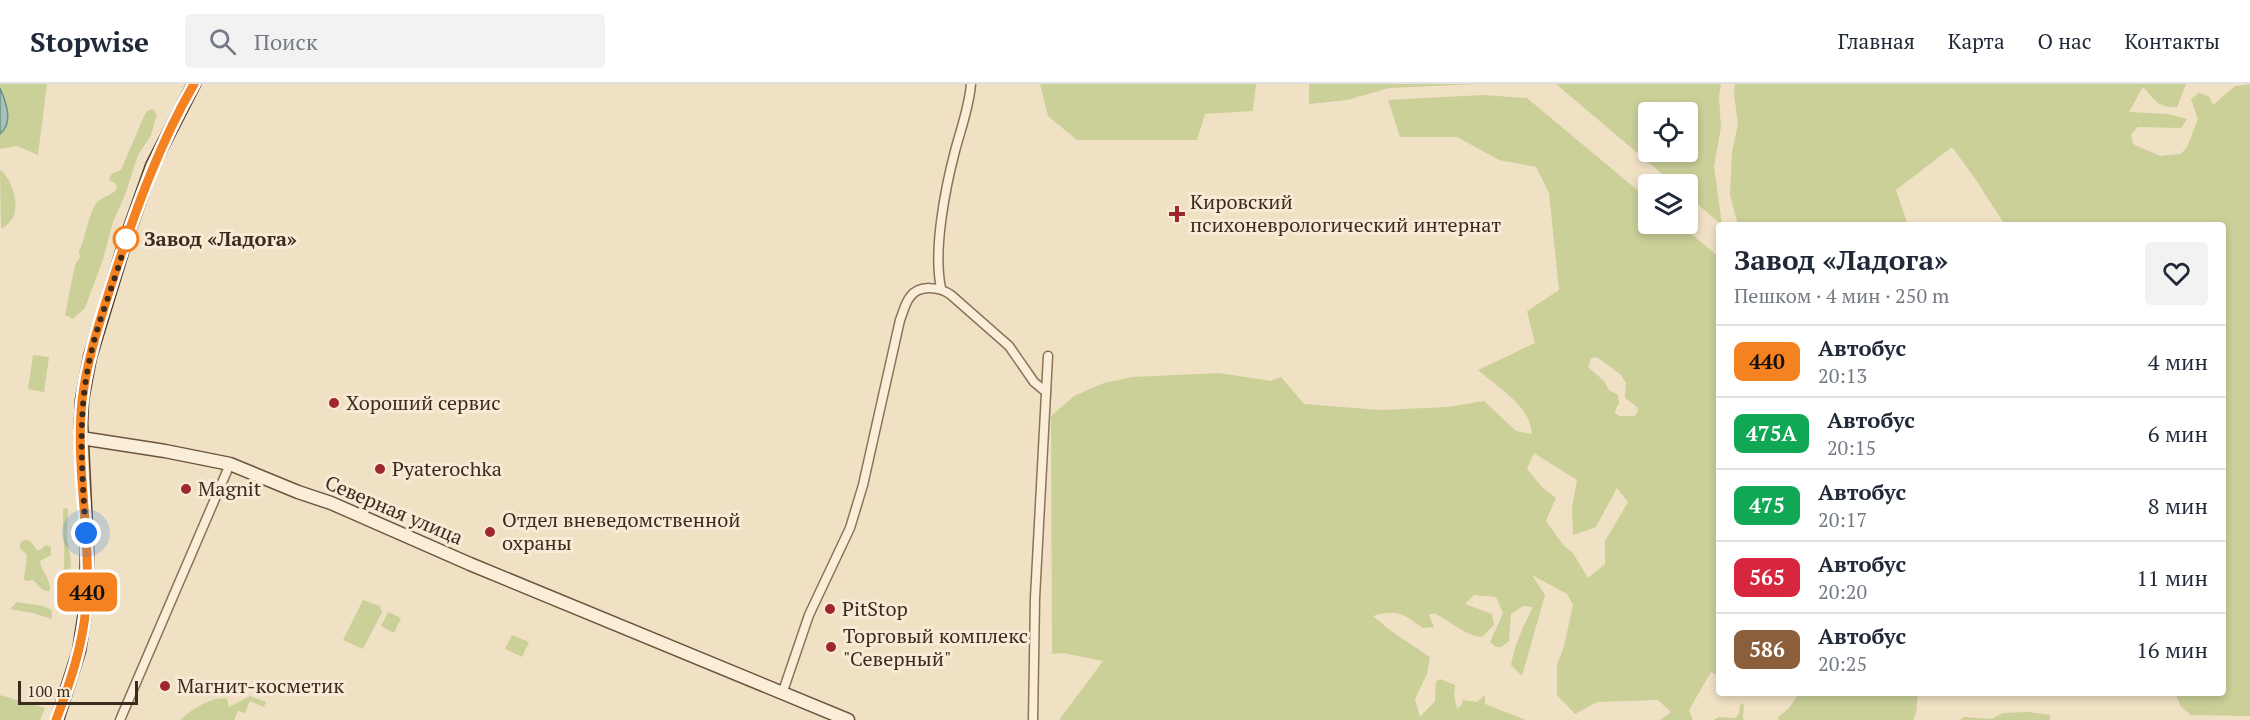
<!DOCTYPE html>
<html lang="ru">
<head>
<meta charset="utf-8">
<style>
	body { margin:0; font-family:"PT Serif",serif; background:#f2f2f3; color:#1f2937; height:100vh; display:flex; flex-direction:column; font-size:22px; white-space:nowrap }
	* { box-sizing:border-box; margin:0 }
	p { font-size:20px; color:#747a83 }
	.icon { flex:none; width:33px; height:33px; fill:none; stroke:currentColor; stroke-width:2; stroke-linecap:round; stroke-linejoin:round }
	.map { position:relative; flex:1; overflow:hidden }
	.sheet { position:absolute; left:1716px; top:138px; width:510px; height:474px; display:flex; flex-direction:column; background:#fff; border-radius:6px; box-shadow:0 3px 9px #0003 }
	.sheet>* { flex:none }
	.badge { padding:0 12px; border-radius:9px; font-size:21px; line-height:39px }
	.tools { position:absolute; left:1638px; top:18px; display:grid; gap:12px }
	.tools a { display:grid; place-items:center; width:60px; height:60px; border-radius:6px; background:#fff; box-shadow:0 3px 9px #0003; font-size:30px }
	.scale { position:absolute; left:18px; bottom:15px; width:120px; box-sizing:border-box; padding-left:6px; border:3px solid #3b2b1e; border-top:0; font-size:16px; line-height:21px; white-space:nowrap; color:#3b2b1e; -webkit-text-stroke:4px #f7ebd5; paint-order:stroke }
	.you { position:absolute; width:30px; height:30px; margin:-15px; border:4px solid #fff; border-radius:50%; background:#1a73e8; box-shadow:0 0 0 9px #1a73e833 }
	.map>.badge { position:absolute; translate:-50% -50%; box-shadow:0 0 0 3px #fff }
	.round { display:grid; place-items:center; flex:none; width:63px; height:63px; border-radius:6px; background:#f2f2f3 }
	.summary { display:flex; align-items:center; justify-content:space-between; height:102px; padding:0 18px }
	h1 { font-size:28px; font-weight:600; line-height:45px }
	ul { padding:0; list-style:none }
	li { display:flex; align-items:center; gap:18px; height:72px; padding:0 18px; border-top:2px solid #e0e1e3 }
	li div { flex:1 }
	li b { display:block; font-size:22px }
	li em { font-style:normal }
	li .badge { min-width:66px; font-weight:700; text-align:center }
	header { display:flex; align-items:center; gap:36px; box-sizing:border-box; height:84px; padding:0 30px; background:#fff; border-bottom:2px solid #e0e1e3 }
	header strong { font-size:28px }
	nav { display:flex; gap:33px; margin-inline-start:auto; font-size:21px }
	.search { width:420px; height:54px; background:#f2f2f3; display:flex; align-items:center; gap:15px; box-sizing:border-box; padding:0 21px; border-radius:6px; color:#747a83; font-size:22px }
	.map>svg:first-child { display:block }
</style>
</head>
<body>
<header>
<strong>Stopwise</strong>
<div class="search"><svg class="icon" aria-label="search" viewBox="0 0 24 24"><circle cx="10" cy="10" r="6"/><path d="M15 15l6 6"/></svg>Поиск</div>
<nav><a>Главная</a><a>Карта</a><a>О нас</a><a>Контакты</a></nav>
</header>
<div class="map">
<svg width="2250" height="636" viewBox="0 0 2250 636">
	<rect width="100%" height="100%" fill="#f0e1c5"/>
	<!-- green -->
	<g fill="#cbcf98" fill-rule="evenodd">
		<path d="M0,0H47L38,71L17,62L0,65V50L4,47Z"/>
		<path d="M1040,0H1256L1253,27L1205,30L1197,56H1077L1048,32Z"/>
		<path d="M1309,0H1477L1389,4L1347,16L1309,20Z"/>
		<path d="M1556,0H1721L1719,13L1721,43L1714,82L1722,141L1688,112V100H1674ZM1648,28H1688V68H1648Z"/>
		<path d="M1735,0H2186L2177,23C2158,24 2155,16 2143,3L2129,28L2167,30L2187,35L2181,44L2138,43L2131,50L2133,60L2160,72L2181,70L2187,63L2198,35L2191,15L2199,9L2209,12L2213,21L2235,2L2250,0V632L2191,631L2181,623L2175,609H2223V141H2005L1974,93L1952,63L1896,106L1908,141H1738L1730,111L1732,68L1738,40L1734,10Z"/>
		<path d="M1483,11L1527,14L1648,115V140H1679L1719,173V592L1711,588L1689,626L1693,636H1660L1671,628L1658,616L1597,618L1575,630L1557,611V581L1564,562L1573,521L1567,510L1532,491L1545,511L1522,592L1511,581C1515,559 1524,541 1533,523L1523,522L1511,530L1509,557L1501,563H1496L1490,558L1503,529L1496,513L1474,511L1465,520L1492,530L1494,541L1482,553C1465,552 1449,536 1434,529L1429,531L1434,543L1423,544C1403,530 1398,525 1373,532L1391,547L1430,573L1427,590L1415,615L1420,633L1435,617L1436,598L1440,595L1455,601L1454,611L1457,624L1461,622L1463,616L1477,618L1485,611V620L1526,636H1059L1103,577L1063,569L1052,570L1051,332L1074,312L1104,299L1132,293L1219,289L1271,297L1281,293L1304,320L1380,326L1448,323L1484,317L1516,347L1532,350C1530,321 1497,303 1478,286L1535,259L1527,227L1559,206L1549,109L1536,83L1499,76L1457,53H1400L1388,16ZM1597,273L1621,291L1626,299L1625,314L1637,323L1638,327L1635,332H1619L1615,329L1616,324L1619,320L1618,311L1609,306L1604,297L1588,283L1591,274ZM1534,369L1577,396L1572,424L1573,451L1596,443L1617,404L1628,418L1605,457V480L1588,494L1573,469L1564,462L1546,437L1556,414L1542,403L1527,385Z"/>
		<path d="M152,25L157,30L151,51L138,71L125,111L113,138L103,175L85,224L73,235L65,231L75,181L80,173L79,167C86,153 87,135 95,121C101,112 112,113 117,104L115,99L109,96C111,87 115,90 121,86L144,32L147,27Z"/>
		<path d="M0,86C11,93 19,118 14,131C13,135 8,140 5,143L1,144Z"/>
		<path d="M33,271L49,273L44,308L28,305Z"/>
		<path d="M66,424L68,426C68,434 67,442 67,450C67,465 76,483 66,497L63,493C66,472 63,451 63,429V425Z"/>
		<path d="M24,456L30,457L37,466H40L46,461L51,463V471L40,477C41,488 51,494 50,507C40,507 40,502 33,496L26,497L24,495L27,471L20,464V459Z"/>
		<path d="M363,516L380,522L382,528L363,565L343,556Z"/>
		<path d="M17,518L43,522L52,526V535L32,529L10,525Z"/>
		<path d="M388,528L401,534L394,549L381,542Z"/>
		<path d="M512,551L529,558L522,573L505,565Z"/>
		<path d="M1799,609H1918L1916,629L1913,636H1779L1777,634L1789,624Z"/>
		<path d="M0,611L45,624L40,636H0Z"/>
		<path d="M250,612L266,618L264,623L250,617L245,629L238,627L234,636H181C189,626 215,611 227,615L229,623Z"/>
		<path d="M1744,619L1743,635L1744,636H1713L1719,633L1735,634L1739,630L1740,621Z"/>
		<path d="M2028,628L2050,631V636H1960L1964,633L1991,635L2003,629Z"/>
	</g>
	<!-- water -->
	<path fill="#a7c3b9" stroke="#6d9287" stroke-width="1.5" d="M0,4C6,18 14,39 0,50Z"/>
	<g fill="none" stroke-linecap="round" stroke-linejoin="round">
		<defs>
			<g id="street">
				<path d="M941,204C933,167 945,105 955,67C961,44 969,24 971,0"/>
				<path d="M782,610L809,531L850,444L863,401L900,236C903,229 905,219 910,213C919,200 940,203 951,211L1009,262L1034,298L1046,308"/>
				<path d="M120,636L230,380"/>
				<path d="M1033,636L1035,514L1048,272"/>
			</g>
			<path id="secondary" d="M81,354L165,367L230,380L298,408L331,419L470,480L848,636"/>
			<path id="primary" d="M57,636L79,567L86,522L87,467L81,339L82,316L90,273L126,155L152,82L194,0"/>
		</defs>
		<!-- street casing -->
		<use href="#street" stroke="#8c725a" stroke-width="11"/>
		<!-- secondary casing -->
		<use href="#secondary" stroke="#6e533d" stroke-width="15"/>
		<!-- primary casing -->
		<use href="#primary" stroke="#5a402e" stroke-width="15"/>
		<!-- street -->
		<use href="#street" stroke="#faeed9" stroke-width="8"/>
		<!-- secondary -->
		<use href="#secondary" stroke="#faeed9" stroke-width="12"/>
		<!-- primary -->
		<use href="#primary" stroke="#f4d49c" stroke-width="12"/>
	</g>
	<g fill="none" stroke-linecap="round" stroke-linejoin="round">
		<defs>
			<path id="line" d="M56,636C70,599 83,561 86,522C92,453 75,385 82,317C87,273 102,231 115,189C137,122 159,61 194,0"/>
		</defs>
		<!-- line casing -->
		<use href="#line" stroke="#fff" stroke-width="14"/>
		<!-- line -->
		<use href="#line" stroke="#f58220" stroke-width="9"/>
		<!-- walk -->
		<path stroke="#3b2b1e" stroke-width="6" stroke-dasharray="0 10.8" d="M86,449C82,390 77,332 90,274C98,234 117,195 126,155"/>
	</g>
	<!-- markers -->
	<g fill="#9e272e" stroke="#f7ebd5" stroke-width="2">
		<path d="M1174 121h6v6h6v6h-6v6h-6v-6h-6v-6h6z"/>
		<circle cx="334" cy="319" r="6"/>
		<circle cx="380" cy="385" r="6"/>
		<circle cx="186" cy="405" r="6"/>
		<circle cx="490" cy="448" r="6"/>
		<circle cx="830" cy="525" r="6"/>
		<circle cx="831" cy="563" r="6"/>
		<circle cx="165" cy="602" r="6"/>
	</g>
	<circle fill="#fff" stroke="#f58220" stroke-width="3" cx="126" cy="155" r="12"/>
	<g text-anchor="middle" stroke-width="6" stroke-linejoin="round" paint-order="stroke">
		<!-- poi labels -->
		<g font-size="20" fill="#3b2b1e" stroke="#f7ebd5" text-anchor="start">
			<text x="1190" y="125">Кировский<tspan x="1190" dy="23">психоневрологический интернат</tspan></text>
			<text x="346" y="326">Хороший сервис</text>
			<text x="392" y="392">Pyaterochka</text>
			<text x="198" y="412">Magnit</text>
			<text x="502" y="443">Отдел вневедомственной<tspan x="502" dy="23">охраны</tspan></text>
			<text x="842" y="532">PitStop</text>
			<text x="843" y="559">Торговый комплекс<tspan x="843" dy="23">"Северный"</tspan></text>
			<text x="177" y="609">Магнит-косметик</text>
		</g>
		<!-- stop labels -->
		<g font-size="20" font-weight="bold" fill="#3b2b1e" stroke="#f7ebd5" text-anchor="start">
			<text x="144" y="162">Завод «Ладога»</text>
		</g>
		<!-- street labels -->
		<g font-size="20" fill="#3b2b1e" stroke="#f7ebd5">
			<text transform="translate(394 426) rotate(23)" y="7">Северная улица</text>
		</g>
	</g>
</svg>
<div class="tools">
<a><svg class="icon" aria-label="locate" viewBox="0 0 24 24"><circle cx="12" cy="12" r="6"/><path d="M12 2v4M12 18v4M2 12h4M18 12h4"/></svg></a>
<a><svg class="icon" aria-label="layers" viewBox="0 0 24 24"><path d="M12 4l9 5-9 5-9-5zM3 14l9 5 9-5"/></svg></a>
</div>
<div class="scale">100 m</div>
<div class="you" style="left:86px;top:449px"></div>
<b class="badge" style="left:87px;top:508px;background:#f58220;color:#111">440</b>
<section class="sheet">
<div class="summary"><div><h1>Завод «Ладога»</h1><p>Пешком · 4 мин · 250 m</p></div><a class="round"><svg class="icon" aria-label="heart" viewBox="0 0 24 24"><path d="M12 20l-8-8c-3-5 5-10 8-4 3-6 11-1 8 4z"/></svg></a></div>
<ul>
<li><span class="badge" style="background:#f58220;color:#111">440</span><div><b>Автобус</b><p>20:13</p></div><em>4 мин</em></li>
<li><span class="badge" style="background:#10a855;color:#fff">475А</span><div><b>Автобус</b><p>20:15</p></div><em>6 мин</em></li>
<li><span class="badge" style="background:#10a855;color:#fff">475</span><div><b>Автобус</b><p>20:17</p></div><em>8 мин</em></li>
<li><span class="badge" style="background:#d7263d;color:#fff">565</span><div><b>Автобус</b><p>20:20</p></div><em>11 мин</em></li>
<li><span class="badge" style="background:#8b5e3c;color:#fff">586</span><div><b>Автобус</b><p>20:25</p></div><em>16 мин</em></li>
</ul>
</section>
</div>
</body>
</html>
